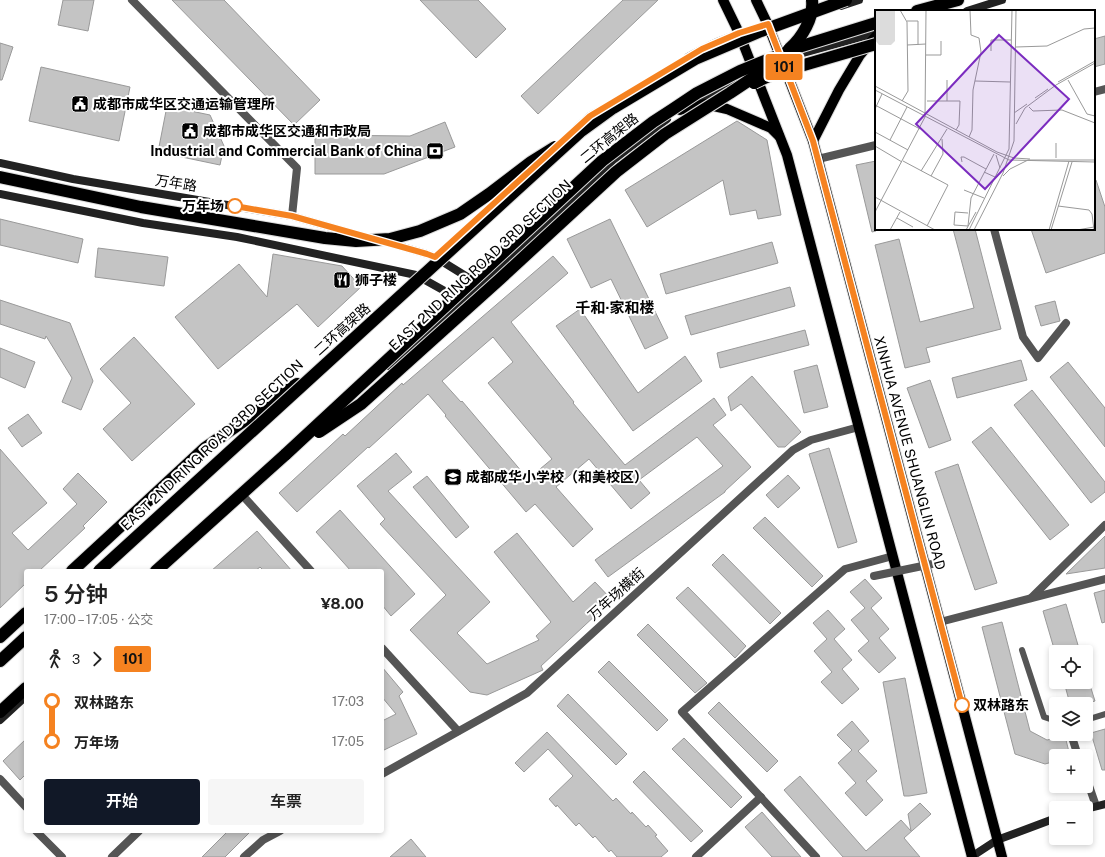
<!DOCTYPE html>
<html lang="zh">
<head>
<meta charset="utf-8">
<style>
	body { margin:0; font-family:"Public Sans","Noto Sans SC",sans-serif; background:#f6f6f6; color:#222; height:100vh; display:flex; flex-direction:column; font-size:15px; white-space:nowrap }
	* { box-sizing:border-box; margin:0 }
	p { font-size:13px; color:#767676 }
	.icon { flex:none; width:22px; height:22px; fill:none; stroke:currentColor; stroke-width:2; stroke-linecap:round; stroke-linejoin:round }
	.map { position:relative; flex:1; overflow:hidden }
	.panel { position:absolute; left:24px; top:569px; width:360px; height:264px; display:flex; flex-direction:column; background:#fff; border-radius:4px; box-shadow:0 2px 6px #0003 }
	.panel>* { flex:none }
	.badge { padding:0 8px; border-radius:3px; font-size:14px; line-height:26px }
	.controls { position:absolute; left:1049px; top:645px; display:grid; gap:8px }
	.controls a { display:grid; place-items:center; width:44px; height:44px; border-radius:4px; background:#fff; box-shadow:0 2px 6px #0003; font-size:20px }
	.map>.badge { position:absolute; translate:-50% -50%; box-shadow:0 0 0 2px #fff }
	.legs { display:flex; align-items:center; gap:6px; height:44px; padding:0 20px; font-size:13px }
	.legs p { margin-inline-start:auto }
	.overview { display:flex; align-items:center; justify-content:space-between; height:68px; padding:0 20px }
	h1 { font-size:22px; font-weight:600; line-height:30px }
	.cta { display:flex; gap:8px; margin-top:auto; padding:8px 20px }
	.cta a { flex:1; height:46px; border-radius:4px; background:#111827; color:#fff; font-size:16px; font-weight:600; line-height:46px; text-align:center }
	.cta a+a { background:#f6f6f6; color:#222 }
	ul { padding:0 20px; list-style:none }
	li { display:flex; align-items:center; gap:14px; height:40px; font-size:15px }
	li i { display:grid; place-items:center; width:6px; height:100%; margin:0 5px; background:currentColor }
	li i::after { content:''; width:10px; height:10px; margin:-5px; border:3px solid; border-radius:50%; background:#fff }
	li p { margin-inline-start:auto }
	li:first-child i { background:linear-gradient(#0000 50%,currentColor 0) }
	li:last-child i { background:linear-gradient(currentColor 50%,#0000 0) }
	.map>svg:first-child { display:block }
</style>
</head>
<body>
<div class="map">
<svg width="1105" height="857" viewBox="0 0 1105 857">
	<rect width="100%" height="100%" fill="#fff"/>
	<!-- building -->
	<g fill="#c4c4c4" stroke="#999" fill-rule="evenodd">
		<path d="M63,0H94L88,31L58,25Z"/>
		<path d="M172,0H224L320,100L294,125Z"/>
		<path d="M420,0H478L506,29L476,58Z"/>
		<path d="M623,0H658L538,114L521,96Z"/>
		<path d="M1105,36V64L1094,67V39Z"/>
		<path d="M0,43L13,47L2,80H0Z"/>
		<path d="M41,67L130,87L119,141L29,121Z"/>
		<path d="M167,106L210,115L224,146L220,165L158,152Z"/>
		<path d="M737,121L767,140L781,215L758,219L756,210L730,215L723,180L647,227L625,190Z"/>
		<path d="M445,122L455,147L384,174H315V135L410,136Z"/>
		<path d="M876,161V231L872,232L856,165Z"/>
		<path d="M1096,180L1105,207V253L1046,273L1031,229H1094V181Z"/>
		<path d="M0,219L83,239L78,263L0,245Z"/>
		<path d="M610,219L668,338L645,349L611,279L591,288L567,239Z"/>
		<path d="M953,229H975L1001,329L926,348L930,362L905,368L875,245L899,239L920,322L974,308Z"/>
		<path d="M772,242L778,263L666,294L660,274Z"/>
		<path d="M98,248L168,257L164,286L95,277Z"/>
		<path d="M273,254L342,266L361,287L318,327L297,304L218,369L175,317L239,264L267,297Z"/>
		<path d="M553,256L568,273L511,322L574,402L573,403L625,465L714,398L726,415L713,425L751,467L725,491V492L608,577L595,560L723,466L697,437L639,480L650,493L631,509L589,459L556,487L593,529L573,547L535,504L526,512L445,416L446,415L428,394L369,448L368,447L297,512L279,493L343,434L345,436L402,383L403,385ZM493,337L513,362L488,383L552,459L528,479L462,401L461,402L442,381Z"/>
		<path d="M790,287L795,306L691,335L685,316Z"/>
		<path d="M0,300L70,323L93,381L81,410L62,402L72,378L46,336L45,339L0,324Z"/>
		<path d="M1055,301L1060,321L1041,326L1035,306Z"/>
		<path d="M580,309L638,393L685,356L702,381L633,431L556,326Z"/>
		<path d="M805,330L809,345L720,368L717,353Z"/>
		<path d="M134,337L195,404L132,461L103,429L131,403L100,369Z"/>
		<path d="M0,348L35,362L25,388L0,377Z"/>
		<path d="M1021,360L1027,380L957,398L952,378Z"/>
		<path d="M1068,362L1105,408V447L1050,377Z"/>
		<path d="M817,365L828,407L804,413L794,371Z"/>
		<path d="M752,376L801,432L785,447H778L741,404L731,411L728,397Z"/>
		<path d="M930,380L951,440L929,448L907,388Z"/>
		<path d="M1032,390L1105,482V492L1091,503L1014,405Z"/>
		<path d="M28,414L42,433L22,447L8,428Z"/>
		<path d="M991,427L1069,525L1050,540L972,442Z"/>
		<path d="M829,448L857,542L838,548L809,454Z"/>
		<path d="M0,449L47,503L12,533L28,550L77,504L63,489L78,473L107,502L83,526L85,528L39,571H26V583L0,608Z"/>
		<path d="M396,453L412,472L388,491L490,602L457,633L487,664L539,640L536,636L551,622L494,552L517,533L573,602L595,582L612,600L541,666L543,670L487,695L470,692L410,630L446,595L380,524L385,519L357,486Z"/>
		<path d="M958,464L997,583L975,590L935,472Z"/>
		<path d="M788,475L800,488L778,508L766,495Z"/>
		<path d="M427,476L469,527L456,538L413,487Z"/>
		<path d="M340,510L415,594L391,616L382,605V571H351L316,532Z"/>
		<path d="M765,517L823,576L812,587L753,528Z"/>
		<path d="M257,531L292,571H264L260,567L255,571H211Z"/>
		<path d="M1105,536V568L1066,574Z"/>
		<path d="M723,554L781,613L770,624L712,565Z"/>
		<path d="M865,579L882,598L871,608L889,629L879,638L896,658L879,673L858,651L869,641L851,620L865,608L850,592Z"/>
		<path d="M688,587L746,646L735,658L676,598Z"/>
		<path d="M1105,590V622L1102,623L1094,593Z"/>
		<path d="M1066,604L1080,652H1055L1043,611Z"/>
		<path d="M828,610L845,629L834,639L852,660L842,669L859,689L842,704L821,682L832,672L814,651L827,639L813,623Z"/>
		<path d="M1002,622L1030,731L1047,740L1065,736L1070,756H1056V761L1045,764L1015,754L982,627Z"/>
		<path d="M648,624L707,683L695,693L637,635Z"/>
		<path d="M609,661L668,720L657,731L598,672Z"/>
		<path d="M382,667L403,692L399,696L417,734L382,751V721L396,714L382,697Z"/>
		<path d="M905,678L927,793L909,796H904L883,682Z"/>
		<path d="M1064,682H1089L1095,701L1085,704H1070Z"/>
		<path d="M568,694L627,754L616,765L557,706Z"/>
		<path d="M719,702L778,761L767,772L708,713Z"/>
		<path d="M852,721L869,741L858,751L877,771L866,781L883,800L866,816L845,793L856,783L838,763L852,750L837,735Z"/>
		<path d="M1105,729V770H1102L1091,733Z"/>
		<path d="M547,732L613,801L616,798L631,814L632,812L646,827L648,825L657,835L655,836L668,851L661,857H617L611,850L609,852L595,836L593,838L579,823L576,826L557,805L556,807L549,799L573,776L548,749L524,772L515,763Z"/>
		<path d="M684,738L742,797L731,808L672,749Z"/>
		<path d="M26,739V774L20,780L3,761Z"/>
		<path d="M644,771L703,831L691,842L633,782Z"/>
		<path d="M800,776L866,851L901,820L911,831L908,814L920,803L931,814L904,838L920,857H843L784,790Z"/>
		<path d="M762,812L801,857H772L745,827Z"/>
		<path d="M228,831H251L225,857H202Z"/>
		<path d="M411,839L426,857H390Z"/>
	</g>
	<g fill="none" stroke-linecap="round" stroke-linejoin="round">
		<defs>
			<g id="primary">
				<path d="M723,0L739,33L787,155L972,857"/>
				<path d="M756,0L768,25L813,141L1002,857"/>
				<path d="M680,110L705,104L727,109L771,128L779,136"/>
				<path d="M813,141L839,90L860,55L876,36"/>
			</g>
			<g id="highway">
				<path d="M917,11L958,0"/>
				<path d="M72,571L205,448L297,384"/>
				<path d="M156,571L286,454"/>
				<path d="M0,637L26,613"/>
				<path d="M0,661L26,637"/>
				<path d="M0,712L26,688"/>
			</g>
		</defs>
		<!-- primary casing -->
		<use href="#primary" stroke="#dbdbdb" stroke-width="12"/>
		<!-- highway casing -->
		<use href="#highway" stroke="#dbdbdb" stroke-width="14"/>
		<!-- lane -->
		<g stroke="#555" stroke-width="6">
			<path d="M1022,650L1044,717L1056,721"/>
			<path d="M1086,720L1105,714"/>
		</g>
		<!-- street -->
		<g stroke="#555" stroke-width="8">
			<path d="M132,0L297,168L292,216"/>
			<path d="M1094,92L1105,89"/>
			<path d="M818,159L876,145"/>
			<path d="M994,229L1023,337L1038,358L1066,323"/>
			<path d="M244,497L311,571"/>
			<path d="M1031,598L1105,525"/>
			<path d="M940,622L1105,579"/>
			<path d="M382,648L458,731"/>
			<path d="M1071,734L1078,756"/>
			<path d="M382,774L527,693L793,450L811,440L859,427"/>
			<path d="M1086,777L1096,806"/>
			<path d="M0,779L26,807"/>
			<path d="M36,831L62,857"/>
			<path d="M112,857L139,831"/>
			<path d="M244,857L263,840L280,831"/>
			<path d="M696,857L761,797"/>
			<path d="M816,857L682,712L845,569L893,556"/>
		</g>
		<!-- secondary -->
		<g stroke="#222" stroke-width="8">
			<path d="M841,6L859,0"/>
			<path d="M967,11L1002,0"/>
			<path d="M688,57C709,44 732,35 756,28"/>
			<path d="M785,58L876,33"/>
			<path d="M687,106L741,78L755,71"/>
			<path d="M577,128L590,116L606,107"/>
			<path d="M0,163L73,179L292,216L369,238"/>
			<path d="M0,194L143,223L237,237L416,275L459,299"/>
			<path d="M382,241L427,254L435,257L477,283"/>
			<path d="M389,366L479,285L613,160L667,119"/>
			<path d="M0,720L26,696"/>
			<path d="M1086,809L1105,804"/>
			<path d="M971,857L997,840L1056,818"/>
		</g>
		<!-- primary -->
		<use href="#primary" stroke="#000" stroke-width="10"/>
		<!-- highway -->
		<use href="#highway" stroke="#000" stroke-width="12"/>
		<defs>
			<g id="highway-bridge">
				<path d="M789,49C802,38 814,18 812,0"/>
				<path d="M754,83L773,74L876,44"/>
				<path d="M0,177L141,207L325,238L356,241L390,239L420,231L460,214L489,194L531,162L555,147"/>
				<path d="M319,432L361,404L500,279L616,172L665,134L730,93L751,79L773,62"/>
				<path d="M286,454L602,161L653,122L673,109L697,93L740,71L802,46L876,23"/>
				<path d="M99,571L580,132L613,108L695,59L761,31L846,0"/>
			</g>
		</defs>
		<!-- highway-bridge casing -->
		<use href="#highway-bridge" stroke="#dbdbdb" stroke-width="14" stroke-linecap="butt"/>
		<!-- street-bridge -->
		<path stroke="#555" stroke-width="8" d="M874,576L937,563"/>
		<!-- highway-bridge -->
		<use href="#highway-bridge" stroke="#000" stroke-width="12"/>
	</g>
	<g fill="none" stroke-linecap="round" stroke-linejoin="round">
		<defs>
			<path id="line-1" d="M235,206L292,216L427,254L435,257L534,167L590,116L702,49L739,33L768,24L813,141L962,705"/>
		</defs>
		<!-- line-1 casing -->
		<use href="#line-1" stroke="#fff" stroke-width="9"/>
		<!-- line-1 -->
		<use href="#line-1" stroke="#f58220" stroke-width="6"/>
	</g>
	<!-- icons -->
	<defs>
		<symbol id="civic-square" viewBox="-11 -11 22 22"><rect x="-9" y="-9" width="18" height="18" rx="4" fill="#000" stroke="#fff"/><path d="M-.6-6.5H3V-4.5H.6V-3L4-1V1h2V6H-6V1h2V-1L-.6-3ZM-1.2 2.5V6h2.4V2.5Z" fill="#fff"/></symbol>
		<symbol id="bank-square" viewBox="-11 -11 22 22"><rect x="-9" y="-9" width="18" height="18" rx="4" fill="#000" stroke="#fff"/><path d="M-6-4H6V4H-6ZM0-2.3a2.3 2.3 0 1 0 0 4.6a2.3 2.3 0 1 0 0-4.6Z" fill="#fff"/></symbol>
		<symbol id="restaurant-square" viewBox="-11 -11 22 22"><rect x="-9" y="-9" width="18" height="18" rx="4" fill="#000" stroke="#fff"/><path d="M-5-6h1v4h1v-4h1v4h1v-4h1v5L-1.5 .5V6h-2V.5L-5-1ZM5-6V6H3V1.5H1.5Q1.5-4 5-6Z" fill="#fff"/></symbol>
		<symbol id="school-square" viewBox="-11 -11 22 22"><rect x="-9" y="-9" width="18" height="18" rx="4" fill="#000" stroke="#fff"/><path d="M0-5L7-2L0 1L-7-2ZM-4 1L0 2.5L4 1V4Q0 6-4 4Z" fill="#fff"/></symbol>
	</defs>
	<g fill-rule="evenodd">
		<use href="#civic-square" x="70" y="94" width="20" height="20"/>
		<use href="#civic-square" x="180" y="121" width="20" height="20"/>
		<use href="#bank-square" x="425" y="141" width="20" height="20"/>
		<use href="#restaurant-square" x="332" y="270" width="20" height="20"/>
		<use href="#school-square" x="443" y="467" width="20" height="20"/>
	</g>
	<!-- markers -->
	<g fill="#fff" stroke="#f58220" stroke-width="2">
		<circle cx="235" cy="206" r="7"/>
		<circle cx="962" cy="705" r="7"/>
	</g>
	<g text-anchor="middle" stroke-width="4" stroke-linejoin="round" paint-order="stroke">
		<!-- poi labels -->
		<g font-size="14" font-weight="bold" fill="#000" stroke="#fff" text-anchor="start">
			<text x="93" y="109">成都市成华区交通运输管理所</text>
			<text x="203" y="136">成都市成华区交通和市政局</text>
			<text x="422" y="156" text-anchor="end">Industrial and Commercial Bank of China</text>
			<text x="355" y="285">狮子楼</text>
			<text x="466" y="482">成都成华小学校（和美校区）</text>
		</g>
		<!-- street labels -->
		<g font-size="14" fill="#000" stroke="#fff">
			<text transform="translate(609 138) rotate(-39)" y="5">二环高架路</text>
			<text transform="translate(176 183) rotate(9)" y="5">万年路</text>
			<text transform="translate(480 265) rotate(-43)" y="5">EAST 2ND RING ROAD 3RD SECTION</text>
			<text transform="translate(342 329) rotate(-42)" y="5">二环高架路</text>
			<text transform="translate(212 445) rotate(-43)" y="5">EAST 2ND RING ROAD 3RD SECTION</text>
			<text transform="translate(910 453) rotate(75)" y="5">XINHUA AVENUE SHUANGLIN ROAD</text>
			<text transform="translate(616 594) rotate(-42)" y="5">万年场横街</text>
		</g>
		<!-- stop labels -->
		<g font-size="14" font-weight="bold" fill="#000" stroke="#fff" text-anchor="end">
			<text x="224" y="211">万年场</text>
			<text x="973" y="710" text-anchor="start">双林路东</text>
		</g>
		<!-- neighbourhood labels -->
		<g font-size="15" font-weight="bold" fill="#000" stroke="#fff">
			<text x="615" y="313">千和·家和楼</text>
		</g>
	</g>
	<!-- overview -->
	<g transform="translate(875 10)">
		<rect width="220" height="220" fill="#fff"/>
		<path d="M1,0H20V31L16,35H4L0,30Z" fill="#dcdcdc"/>
		<path fill="none" stroke="#999" stroke-width="1" d="M25,0L32,12L33,81L27,91M32,11H43V35M32,35L51,34M141,37L172,36L209,19L220,18M116,41V30H136M51,45H66V31M193,70L212,104L220,106M100,71L135,72M183,72L220,51M0,76L122,142L139,148L155,149M0,80L134,150L220,152M160,88L173,79M52,91H85L84,115L81,120M72,91V70M0,95L45,119M154,97L158,101L187,100L220,113M0,99L7,84M139,103L152,94M141,114L150,98L181,75L220,53M0,122L33,140M94,127L97,120L98,80L106,42L104,28L96,25L95,0M15,130L32,97M0,136L27,152M121,145L125,158M181,148V133M28,151L73,175L52,216M87,152L86,147H89L111,159M46,161L72,119M109,162L120,167M56,166L68,144L67,129M128,166L135,159L153,150H220M89,180L109,188M0,187L60,220M183,196L214,200L217,204L219,220M0,202L50,107L51,0M93,203L80,202L79,215L93,216L96,188L119,144M22,208L38,217M15,220L25,202M91,220L101,202M94,220L134,139L137,0M99,220L128,163L139,131L141,0M174,220L194,151M176,220L197,152M202,220L219,217"/>
		<path fill="#7b2cbf" fill-opacity="0.15" stroke="#7b2cbf" stroke-width="2" d="M124,25L194,89L110,179L41,114Z"/>
		<rect width="220" height="220" fill="none" stroke="#000" stroke-width="2"/>
	</g>
</svg>
<div class="controls">
<a><svg class="icon" aria-label="locate" viewBox="0 0 24 24"><circle cx="12" cy="12" r="6"/><path d="M12 2v4M12 18v4M2 12h4M18 12h4"/></svg></a>
<a><svg class="icon" aria-label="layers" viewBox="0 0 24 24"><path d="M12 4l9 5-9 5-9-5zM3 14l9 5 9-5"/></svg></a>
<a>+</a>
<a>−</a>
</div>
<b class="badge" style="left:784px;top:67px;background:#f58220;color:#111">101</b>
<section class="panel">
<div class="overview"><div><h1>5 分钟</h1><p>17:00 – 17:05 · 公交</p></div><b>¥8.00</b></div>
<div class="legs"><svg class="icon" aria-label="walk" viewBox="0 0 24 24"><circle cx="13" cy="4" r="2"/><path d="M13 8l-2 6 4 7M11 14l-3 7M7 12l3-4h3l4 4"/></svg>3<svg class="icon" aria-label="forward" viewBox="0 0 24 24"><path d="M9 5l7 7-7 7"/></svg><b class="badge" style="background:#f58220;color:#111">101</b></div>
<ul>
<li><i style="color:#f58220"></i><b>双林路东</b><p>17:03</p></li>
<li><i style="color:#f58220"></i><b>万年场</b><p>17:05</p></li>
</ul>
<div class="cta"><a>开始</a><a>车票</a></div>
</section>
</div>
</body>
</html>
